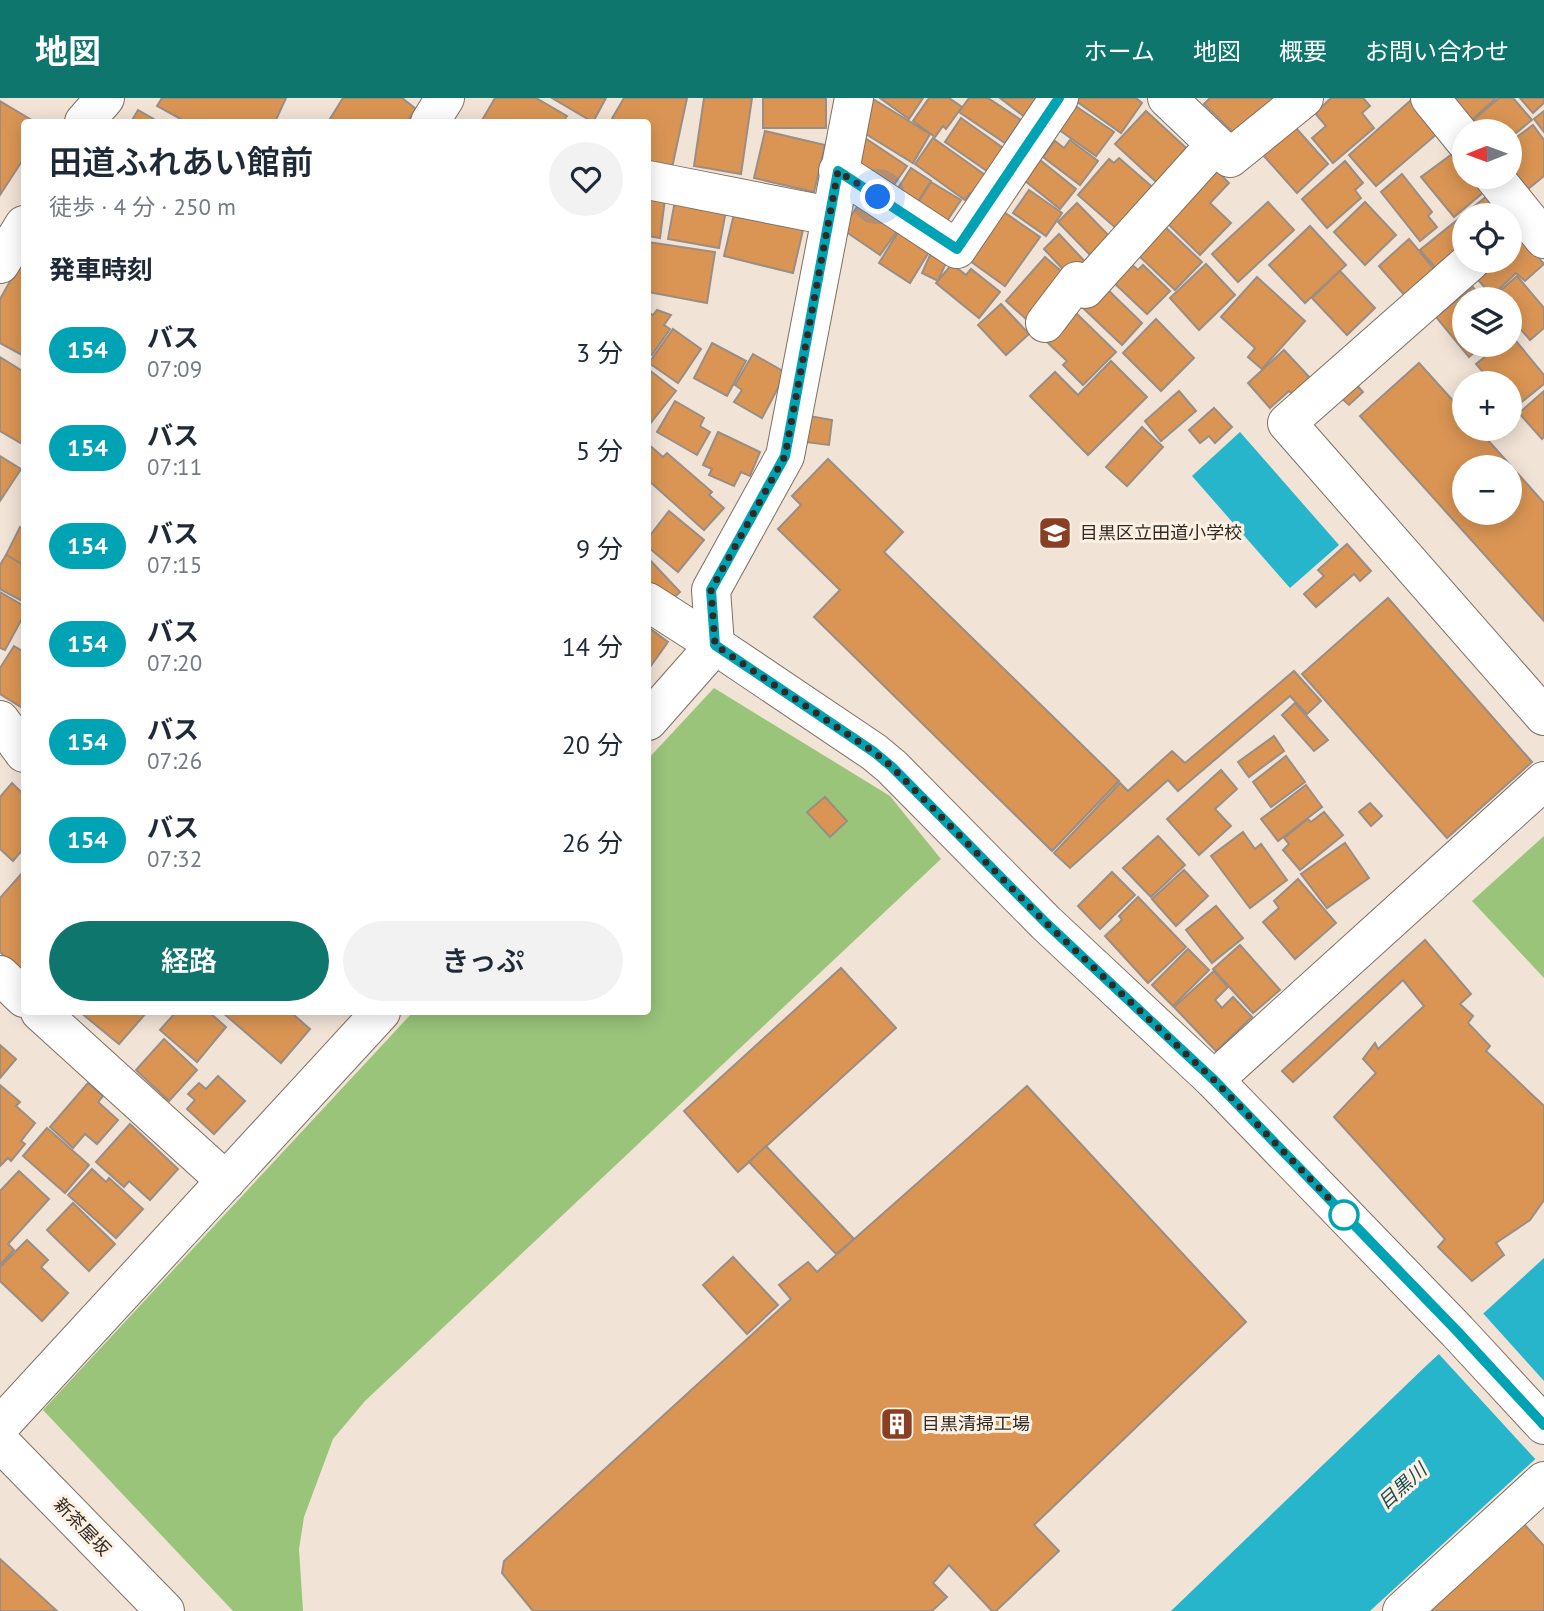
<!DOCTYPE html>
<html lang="ja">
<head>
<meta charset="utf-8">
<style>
	body { margin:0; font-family:"PT Sans","Noto Sans JP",sans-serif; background:#f2f2f3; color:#1f2937; height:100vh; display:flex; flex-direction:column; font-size:26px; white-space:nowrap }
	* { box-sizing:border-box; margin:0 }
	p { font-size:23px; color:#747a83 }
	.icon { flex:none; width:38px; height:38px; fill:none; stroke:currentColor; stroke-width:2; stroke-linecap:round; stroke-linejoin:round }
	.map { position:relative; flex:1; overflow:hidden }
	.panel { position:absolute; left:21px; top:21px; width:630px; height:896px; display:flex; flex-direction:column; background:#fff; border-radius:7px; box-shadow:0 4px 18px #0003 }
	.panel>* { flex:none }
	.badge { padding:0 14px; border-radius:23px; font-size:24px; line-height:46px }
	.needle { width:46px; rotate:269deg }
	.buttons { position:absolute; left:1452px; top:21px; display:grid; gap:14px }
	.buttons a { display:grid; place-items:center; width:70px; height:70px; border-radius:50%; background:#fff; box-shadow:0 4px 18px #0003; font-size:35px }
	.you { position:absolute; width:35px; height:35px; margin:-18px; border:5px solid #fff; border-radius:50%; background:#1a73e8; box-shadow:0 0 0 10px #1a73e833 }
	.map>.badge { position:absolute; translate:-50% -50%; box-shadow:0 0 0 4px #fff }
	h2 { padding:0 28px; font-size:26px; line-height:63px }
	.round { display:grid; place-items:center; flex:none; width:74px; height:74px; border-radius:37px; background:#f2f2f3 }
	.head { display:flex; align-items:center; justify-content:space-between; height:119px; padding:0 28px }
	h1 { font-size:33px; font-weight:600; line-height:52px }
	.button { display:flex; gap:14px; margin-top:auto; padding:14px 28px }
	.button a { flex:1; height:80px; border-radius:42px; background:#0f766e; color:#fff; font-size:28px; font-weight:600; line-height:80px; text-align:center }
	.button a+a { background:#f2f2f3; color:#1f2937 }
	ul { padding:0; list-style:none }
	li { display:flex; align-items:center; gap:21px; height:98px; padding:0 28px }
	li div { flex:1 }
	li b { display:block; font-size:26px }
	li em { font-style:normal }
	li .badge { min-width:77px; font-weight:700; text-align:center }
	header { display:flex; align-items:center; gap:42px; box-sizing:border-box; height:98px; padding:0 35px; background:#0f766e; color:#fff }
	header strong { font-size:33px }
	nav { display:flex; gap:38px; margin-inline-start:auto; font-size:24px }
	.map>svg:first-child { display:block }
</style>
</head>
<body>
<header>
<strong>地図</strong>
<nav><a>ホーム</a><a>地図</a><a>概要</a><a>お問い合わせ</a></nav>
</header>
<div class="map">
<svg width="1544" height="1513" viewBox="0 0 1544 1513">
	<rect width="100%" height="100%" fill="#f1e3d6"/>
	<!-- green -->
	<g fill="#99c47a">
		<path d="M714,590L890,698L941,761L365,1303L333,1341L304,1419L299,1451L303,1513H233L43,1312L413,914H648V661Z"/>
		<path d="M1544,738V880L1472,803Z"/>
	</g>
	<!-- water -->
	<g fill="#27b5cc">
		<path d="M1240,334L1339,447L1290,490L1192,378Z"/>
		<path d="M1544,1160V1353L1370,1513H1171L1428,1266Z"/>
	</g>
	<!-- pier -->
	<path fill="#f1e3d6" d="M1481,1213L1544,1283V1358L1538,1364L1437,1254Z"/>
	<!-- building -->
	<g fill="#da9554" stroke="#9b8d82" stroke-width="2" fill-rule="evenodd">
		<path d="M162,0H286L275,24H186L157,8Z"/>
		<path d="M343,0H402L416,11L407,24H328Z"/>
		<path d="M495,0H536L567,18L563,24H481Z"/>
		<path d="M552,0H606L593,24Z"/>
		<path d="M624,0H687L672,70L648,63V24H610Z"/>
		<path d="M704,0H752L741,76L694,68Z"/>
		<rect x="763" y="0" width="63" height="30"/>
		<path d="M880,0H923L909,21Z"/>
		<path d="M929,0H949L962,9L946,31L943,28L935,39L913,23Z"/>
		<path d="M969,0H988L1021,22L1005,45L959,14Z"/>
		<path d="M1000,0H1040L1026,20Z"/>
		<path d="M1078,0H1136L1142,5L1121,35L1076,3Z"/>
		<path d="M1210,0H1280L1241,42L1204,6Z"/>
		<path d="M1331,0H1363L1370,8L1362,15L1374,30L1333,65L1312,40L1326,28L1315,15Z"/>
		<path d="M1449,0H1496L1470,24Z"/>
		<path d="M1499,0H1513L1532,22L1510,40V33H1480L1472,23Z"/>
		<path d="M1520,0H1544V5L1533,15Z"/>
		<path d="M873,1L930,36L913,65L856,30Z"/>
		<path d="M0,3L35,24H24V60L0,97Z"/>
		<path d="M1410,3L1438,35L1376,88L1349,57Z"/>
		<path d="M1074,7L1114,34L1096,58L1058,31Z"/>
		<path d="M138,12L159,24H131Z"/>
		<path d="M1146,13L1195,58L1165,92L1115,46Z"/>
		<path d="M1544,13V34L1534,21Z"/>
		<path d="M961,20L1006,52L990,75L945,44Z"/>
		<path d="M1533,27L1544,42V78L1528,91L1510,69V44Z"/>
		<path d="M1295,29L1328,66L1297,95L1263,57Z"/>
		<path d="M765,33L825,47L814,94L754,80Z"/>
		<path d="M859,36L907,68L889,94L855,64Z"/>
		<path d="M933,40L988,79L974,99L970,95L965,102L915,66Z"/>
		<path d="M1070,42L1098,63L1080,87L1043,59L1055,43L1064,50Z"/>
		<path d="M1455,54L1465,67V79H1474L1485,93L1454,119L1421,79Z"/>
		<path d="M1119,60L1158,94L1117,131L1078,97L1109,61L1114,65Z"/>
		<path d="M1040,62L1076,91L1060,111L1024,82Z"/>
		<path d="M1345,63L1363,85L1355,92L1361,100L1327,130L1302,101Z"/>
		<path d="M1213,69L1229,85L1210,105L1231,125L1200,157L1163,121Z"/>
		<path d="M911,70L931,83L915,108L895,95Z"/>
		<path d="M1402,76L1432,114L1428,118L1437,129L1420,143L1381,94Z"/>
		<path d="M931,84L961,102L945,126L916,108Z"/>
		<path d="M648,91L666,93L660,140L648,138Z"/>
		<path d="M1029,92L1062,115L1046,138L1013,115Z"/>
		<path d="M676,97L727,107L719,150L668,141Z"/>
		<path d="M1487,98L1500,117H1465V154L1439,174L1420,152Z"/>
		<path d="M1268,104L1294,132L1238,184L1212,156Z"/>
		<path d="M1365,104L1396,137L1365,167L1334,134Z"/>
		<path d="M1077,105L1116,145L1097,164L1058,124Z"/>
		<path d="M859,106L897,133L880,157L842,131Z"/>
		<path d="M1001,112L1040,139L1005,188L966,160Z"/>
		<path d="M734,116L803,132L793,175L724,158Z"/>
		<path d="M1162,126L1202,164L1175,192L1135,154Z"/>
		<path d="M1310,128L1346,167L1305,205L1269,167Z"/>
		<path d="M898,134L929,154L910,185L879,165Z"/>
		<path d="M1059,136L1091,170L1075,184L1044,151Z"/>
		<path d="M1409,141L1436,173L1407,200L1379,168Z"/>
		<path d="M1524,143L1544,166L1525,183L1516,175L1492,198L1474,177L1490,163H1510V149L1514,151Z"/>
		<path d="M648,144L715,154L707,205L648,194Z"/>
		<path d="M930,157L946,165L938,183L922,175Z"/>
		<path d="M24,159V258L0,245V201Z"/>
		<path d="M1045,159L1075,185L1036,230L1006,203Z"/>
		<path d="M1130,165L1138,172L1143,167L1170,193L1147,216L1113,184Z"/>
		<path d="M952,166L966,177L971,171L1000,194L979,220L936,185Z"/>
		<path d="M1206,166L1235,197L1199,232L1170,200Z"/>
		<path d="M1340,173L1375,210L1347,237L1312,200Z"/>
		<path d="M1517,178L1544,210V230L1530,242L1510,219V201H1495L1493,199Z"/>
		<path d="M1257,179L1305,223L1262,271L1248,259L1255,250L1221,219Z"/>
		<path d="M1104,188L1142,225L1122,247L1083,210Z"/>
		<path d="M1473,189L1482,201H1465V247H1483L1469,259L1436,219Z"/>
		<path d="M1001,206L1029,236L1006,257L978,227Z"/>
		<path d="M657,212L671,217L664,227L670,231L652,257L648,255V214L653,217Z"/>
		<path d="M1076,215L1116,254L1083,287L1063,267L1067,263L1047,244Z"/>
		<path d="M1156,221L1194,260L1161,293L1123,255Z"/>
		<path d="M673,231L701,251L678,285L649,265Z"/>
		<path d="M1511,237L1544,277V286L1513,311L1510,308V285H1492L1476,266L1500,247H1510Z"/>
		<path d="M712,245L746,263L727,298L694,280Z"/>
		<path d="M1284,252L1311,281L1293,297L1289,293L1270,310L1248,285Z"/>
		<path d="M753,256L786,275L762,320L734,304L742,292L735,287Z"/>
		<path d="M0,259L24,274V347L0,333Z"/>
		<path d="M1111,263L1147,299L1088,357L1030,298L1055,274L1078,297Z"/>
		<path d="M1419,265L1465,316V331H1478L1544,405V523L1360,318ZM1465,369H1510V415H1465Z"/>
		<path d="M648,271L676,293L649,327L648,326Z"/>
		<path d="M1354,284L1363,294L1349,307L1339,298Z"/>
		<path d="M1179,293L1196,313L1161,343L1145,323Z"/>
		<path d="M1544,293V339L1542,341L1519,315Z"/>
		<path d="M675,303L704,320L700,328L710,334L697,357L657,334Z"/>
		<path d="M1214,310L1232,329L1215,345L1209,338L1200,345L1189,332Z"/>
		<path d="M809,318L832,322L829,347L805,344Z"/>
		<path d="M1142,329L1163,349L1127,388L1106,369Z"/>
		<path d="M718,334L760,354L750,378L741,374L734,388L709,377L712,371L703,367Z"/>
		<path d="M648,346L663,359L667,355L712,394L709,397L724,410L704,432L648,382Z"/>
		<path d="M0,358L21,371L0,403Z"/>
		<path d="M828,361L903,434L884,454L1119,683L1052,753L814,519L840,492L778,431L801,407L792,398Z"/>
		<path d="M669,413L704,442L678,474L648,449V440Z"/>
		<path d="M20,429L24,432V467L6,457Z"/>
		<path d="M1347,446L1371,473L1360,483L1354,476L1316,509L1304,496L1324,478L1318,472Z"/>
		<path d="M6,457L24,467V504L0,491V467Z"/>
		<path d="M648,460L680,494L665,508L648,489Z"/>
		<path d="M0,494L24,508V517L5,552L0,550Z"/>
		<path d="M1388,500L1532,664L1447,740L1302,576Z"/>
		<path d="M648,529L668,544L648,572Z"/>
		<path d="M14,548L24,554V611L0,596V570Z"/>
		<path d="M1294,573L1321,603L1307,616L1290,598L1178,693L1168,682L1070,770L1054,755L1120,685L1128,693L1172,653L1185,665Z"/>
		<path d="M1295,605L1328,642L1314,653L1282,617Z"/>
		<path d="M1274,638L1284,653L1249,679L1238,664Z"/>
		<path d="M1286,658L1305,684L1271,709L1253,684Z"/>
		<path d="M1221,672L1237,691L1215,711L1231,728L1199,757L1167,721Z"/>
		<path d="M12,685L24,697V750L13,763L0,751V699Z"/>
		<path d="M1306,687L1322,709L1278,743L1261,721Z"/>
		<path d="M825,699L847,723L830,739L807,714Z"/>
		<path d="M1370,705L1382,718L1371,728L1359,714Z"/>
		<path d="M1324,714L1343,737L1300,772L1283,752L1289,746L1284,740L1308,721L1311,724Z"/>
		<path d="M1243,734L1255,751L1261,746L1287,782L1250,810L1211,758Z"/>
		<path d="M1158,738L1185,767L1151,799L1123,770Z"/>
		<path d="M1345,745L1369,780L1327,810L1301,776Z"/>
		<path d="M1184,772L1208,798L1176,828L1152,801Z"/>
		<path d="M24,773V876L0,854V800Z"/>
		<path d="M1112,774L1135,797L1100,831L1078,808Z"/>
		<path d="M1298,781L1336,825L1295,861L1263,824L1279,810L1274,803Z"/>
		<path d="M1138,799L1186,849L1148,885L1105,838L1122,822L1119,818Z"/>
		<path d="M1216,808L1243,840L1212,865L1186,832Z"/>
		<path d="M1425,842L1471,896L1460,906L1473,918L1468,925L1490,948L1486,953L1544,1008V1102L1530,1122L1496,1145L1504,1157L1472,1183L1438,1149L1445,1141L1334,1019L1376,975L1363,961L1375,945L1378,951L1424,908L1403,882L1293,984L1282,973Z"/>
		<path d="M1240,847L1280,892L1253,915L1213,871Z"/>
		<path d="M1188,851L1209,872L1173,908L1152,887Z"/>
		<path d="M841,870L896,930L738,1074L684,1013Z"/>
		<path d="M1214,873L1228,889L1215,902L1222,910L1233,899L1252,919L1216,953L1174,909Z"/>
		<path d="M80,914H147L119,946Z"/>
		<path d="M176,914H209L226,929L197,964L160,932Z"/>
		<path d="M222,914H295L294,917L310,931L281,965Z"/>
		<path d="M164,941L197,972L169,1003L136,972Z"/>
		<path d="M0,947L16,961L0,980Z"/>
		<path d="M218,978L245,1003L214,1036L187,1011L195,1002L188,996L199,985L206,991Z"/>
		<path d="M88,985L103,998L98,1004L118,1022L97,1046L85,1036L73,1050L50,1029Z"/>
		<path d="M0,987L20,1004L16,1008L35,1025L21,1043L25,1046L11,1063L8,1060L0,1068Z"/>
		<path d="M1027,988L1246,1224L1034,1427L1059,1453L996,1513H992L949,1467L933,1485L947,1499L932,1513H533L502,1475L504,1463L791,1201L779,1187L808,1164L817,1174Z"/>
		<path d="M130,1026L178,1071L150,1102L129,1083L124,1089L96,1064Z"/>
		<path d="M47,1030L89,1067L65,1095L23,1058Z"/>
		<path d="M766,1048L854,1141L836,1156L749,1064Z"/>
		<path d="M92,1071L106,1084L109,1080L143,1111L116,1140L68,1097Z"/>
		<path d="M19,1073L49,1101L8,1146L14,1152L0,1167V1093Z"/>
		<path d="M73,1105L115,1146L89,1173L47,1132Z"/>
		<path d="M27,1142L48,1162L41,1169L68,1195L42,1223L0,1183V1169Z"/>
		<path d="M733,1159L778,1207L747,1236L703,1187Z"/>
		<path d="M1523,1425L1544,1448V1513H1424Z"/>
		<path d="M0,1461L57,1513H0Z"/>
	</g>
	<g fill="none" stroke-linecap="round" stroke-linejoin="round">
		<defs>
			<g id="minor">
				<path d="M1167,0L1230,60L1304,0"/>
				<path d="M1430,0L1465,43"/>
				<path d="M84,24L105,0"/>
				<path d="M430,24L445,0"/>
				<path d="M838,73L957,151L1059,0"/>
				<path d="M1494,79L1544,141"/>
				<path d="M648,82L830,118"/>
				<path d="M1471,163L1287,325L1544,618"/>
				<path d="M0,166L24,127"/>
				<path d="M1045,225L1077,183L1085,191L1215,47"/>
				<path d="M648,504L715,547"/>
				<path d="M715,547L711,492L785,358L854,0"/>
				<path d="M0,622L24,655"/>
				<path d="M648,623L715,547L874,654L892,669L1046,825L1214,982L1457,1233L1544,1327"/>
				<path d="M0,877L24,900"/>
				<path d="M40,914L226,1083"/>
				<path d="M1214,982L1544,683"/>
				<path d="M0,1328L381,914"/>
				<path d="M0,1344L165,1513"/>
				<path d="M1402,1513L1544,1383"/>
			</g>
		</defs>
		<!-- minor casing -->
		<use href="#minor" stroke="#7c7064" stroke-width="40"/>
		<!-- minor -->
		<use href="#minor" stroke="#fff" stroke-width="38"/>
	</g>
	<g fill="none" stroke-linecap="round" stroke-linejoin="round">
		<defs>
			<path id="line" d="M1059,0L957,151L838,73L785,358L711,492L715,547L874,654L892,669L1046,825L1214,982L1457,1233L1544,1327"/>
		</defs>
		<!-- line casing -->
		<use href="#line" stroke="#fff" stroke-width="16"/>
		<!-- line -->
		<use href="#line" stroke="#00a3b4" stroke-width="10"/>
		<!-- walk -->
		<path stroke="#2f2a24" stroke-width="7" stroke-dasharray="0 12.6" d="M878,99L838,73L785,358L711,492L715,547L874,654L892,669L1046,825L1214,982L1351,1123L1344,1117"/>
	</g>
	<!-- icons -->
	<defs>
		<symbol id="school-square" viewBox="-11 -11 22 22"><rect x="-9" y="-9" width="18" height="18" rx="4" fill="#883f23" stroke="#fef0e3"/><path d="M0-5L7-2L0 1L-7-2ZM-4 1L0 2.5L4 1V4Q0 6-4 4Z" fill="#fff"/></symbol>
		<symbol id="building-square" viewBox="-11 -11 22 22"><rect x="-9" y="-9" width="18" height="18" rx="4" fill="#883f23" stroke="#fef0e3"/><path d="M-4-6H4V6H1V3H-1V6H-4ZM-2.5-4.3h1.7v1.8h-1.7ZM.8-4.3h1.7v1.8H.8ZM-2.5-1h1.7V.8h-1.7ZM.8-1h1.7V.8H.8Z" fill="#fff"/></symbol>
	</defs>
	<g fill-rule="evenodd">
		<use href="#school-square" x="1036" y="416" width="38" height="38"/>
		<use href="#building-square" x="878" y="1307" width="38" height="38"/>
	</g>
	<!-- markers -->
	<circle fill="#fff" stroke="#00a3b4" stroke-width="3.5" cx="1344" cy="1117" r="14"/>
	<g text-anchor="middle" stroke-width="6" stroke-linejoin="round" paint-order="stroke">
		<!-- poi labels -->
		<g font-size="18" fill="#2f2a24" stroke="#fef0e3" text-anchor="start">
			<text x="1080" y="441">目黒区立田道小学校</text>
			<text x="922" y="1332">目黒清掃工場</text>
		</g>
		<!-- street labels -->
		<g font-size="18" fill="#2f2a24" stroke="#fef0e3">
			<text transform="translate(82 1429) rotate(46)" y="6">新茶屋坂</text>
		</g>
		<!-- water labels -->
		<g font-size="19" font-style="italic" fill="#134c56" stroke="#fef0e3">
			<text transform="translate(1402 1388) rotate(-42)" y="7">目黒川</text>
		</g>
	</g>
</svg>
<div class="buttons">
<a><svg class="needle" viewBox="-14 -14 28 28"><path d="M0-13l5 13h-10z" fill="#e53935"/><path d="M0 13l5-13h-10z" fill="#747a83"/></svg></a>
<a><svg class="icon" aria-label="locate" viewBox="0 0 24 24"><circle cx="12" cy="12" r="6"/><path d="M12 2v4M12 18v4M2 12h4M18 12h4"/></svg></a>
<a><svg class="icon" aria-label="layers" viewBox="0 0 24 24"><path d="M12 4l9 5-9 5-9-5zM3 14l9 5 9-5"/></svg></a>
<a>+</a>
<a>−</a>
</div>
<div class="you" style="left:878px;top:99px"></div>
<section class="panel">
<div class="head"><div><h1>田道ふれあい館前</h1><p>徒歩 · 4 分 · 250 m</p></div><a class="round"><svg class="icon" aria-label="heart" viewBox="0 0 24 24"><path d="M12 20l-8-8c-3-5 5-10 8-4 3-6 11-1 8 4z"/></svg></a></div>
<h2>発車時刻</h2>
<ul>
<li><span class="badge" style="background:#00a3b4;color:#fff">154</span><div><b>バス</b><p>07:09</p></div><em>3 分</em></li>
<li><span class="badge" style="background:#00a3b4;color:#fff">154</span><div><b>バス</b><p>07:11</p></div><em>5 分</em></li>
<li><span class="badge" style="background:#00a3b4;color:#fff">154</span><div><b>バス</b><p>07:15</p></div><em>9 分</em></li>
<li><span class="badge" style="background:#00a3b4;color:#fff">154</span><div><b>バス</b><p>07:20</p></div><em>14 分</em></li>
<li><span class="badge" style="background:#00a3b4;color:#fff">154</span><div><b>バス</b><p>07:26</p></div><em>20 分</em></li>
<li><span class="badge" style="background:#00a3b4;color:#fff">154</span><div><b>バス</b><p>07:32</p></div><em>26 分</em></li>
</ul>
<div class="button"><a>経路</a><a>きっぷ</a></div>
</section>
</div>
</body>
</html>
